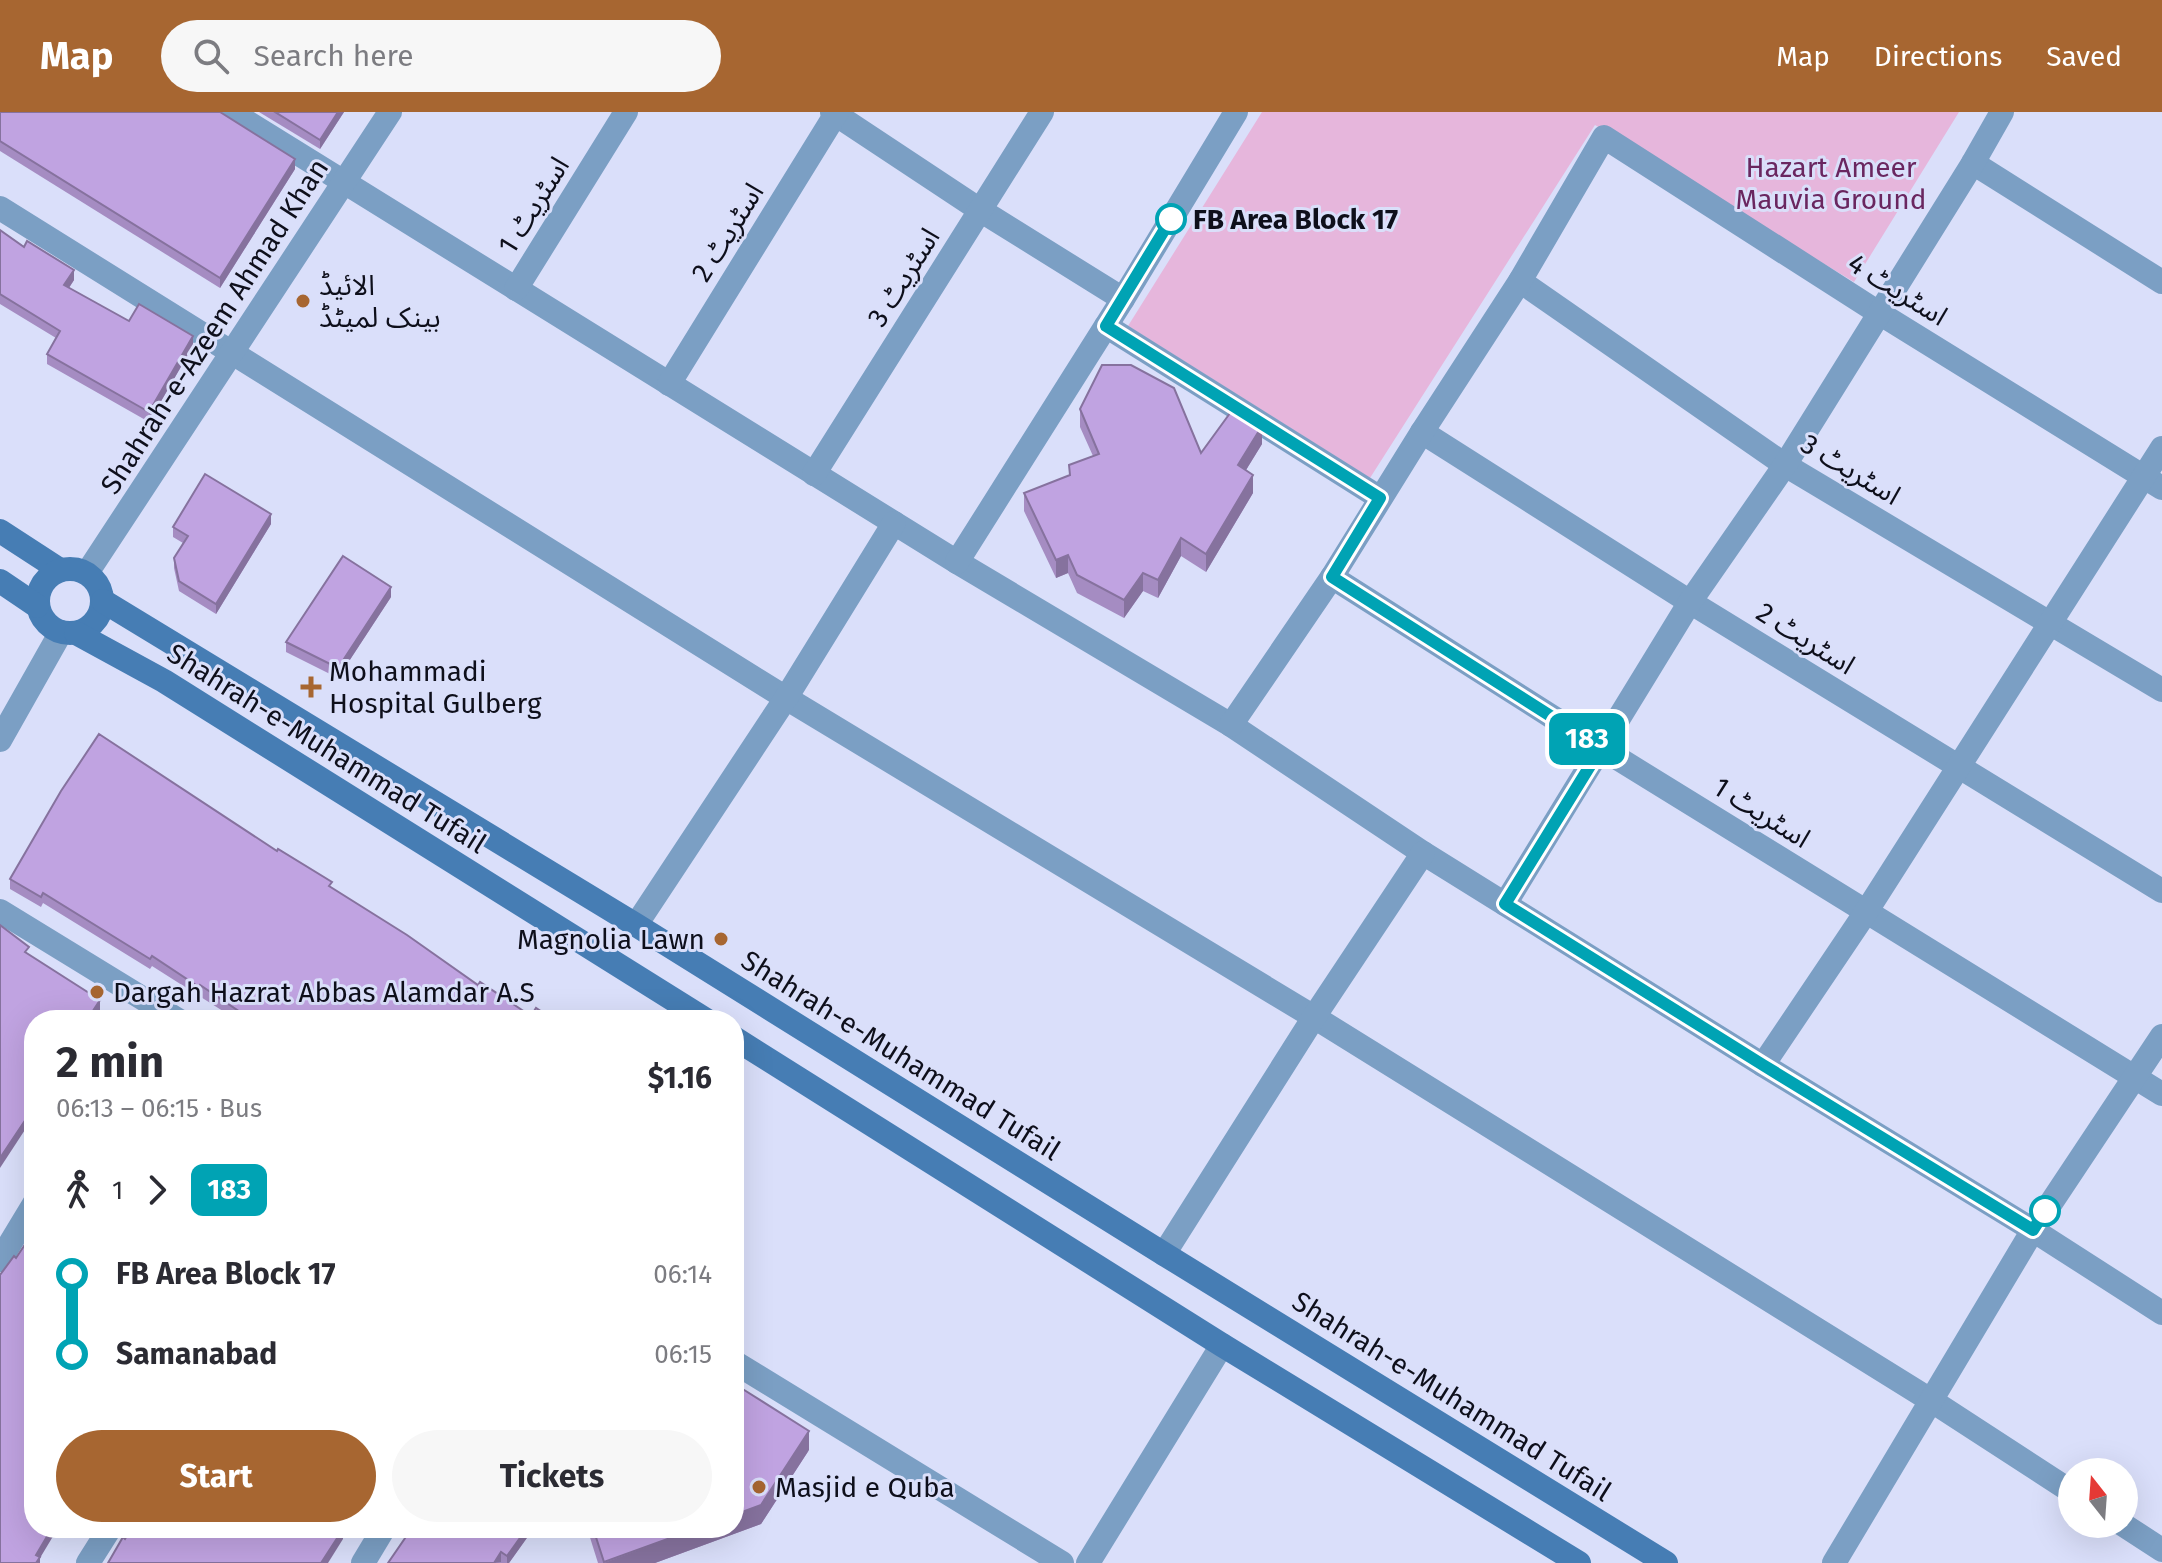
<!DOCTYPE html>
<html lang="en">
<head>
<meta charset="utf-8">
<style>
	body { margin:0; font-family:"Fira Sans","Noto Sans Arabic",sans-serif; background:#f7f7f7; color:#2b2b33; height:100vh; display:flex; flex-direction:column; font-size:30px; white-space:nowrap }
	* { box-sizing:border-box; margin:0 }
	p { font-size:26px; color:#7c7c81 }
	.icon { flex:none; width:44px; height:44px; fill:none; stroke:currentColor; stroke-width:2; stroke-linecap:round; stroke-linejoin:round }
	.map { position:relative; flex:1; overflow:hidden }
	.details { position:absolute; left:24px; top:898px; width:720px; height:528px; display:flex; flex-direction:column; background:#fff; border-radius:32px; box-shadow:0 8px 32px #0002 }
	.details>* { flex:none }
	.badge { padding:0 16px; border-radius:12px; font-size:28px; line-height:52px }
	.needle { width:52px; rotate:343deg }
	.controls { position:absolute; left:2058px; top:1346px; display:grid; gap:16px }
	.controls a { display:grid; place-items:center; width:80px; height:80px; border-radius:50%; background:#fff; box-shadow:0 8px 32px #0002; font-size:40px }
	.map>.badge { position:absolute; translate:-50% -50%; box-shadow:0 0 0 4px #fff }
	.legs { display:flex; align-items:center; gap:12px; height:88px; padding:0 32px; font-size:26px }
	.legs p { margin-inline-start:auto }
	.summary { display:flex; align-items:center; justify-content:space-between; height:136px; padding:0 32px }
	h1 { font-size:44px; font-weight:700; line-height:60px }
	.cta { display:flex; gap:16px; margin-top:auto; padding:16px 32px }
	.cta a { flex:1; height:92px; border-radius:48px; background:#a76631; color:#fff; font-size:32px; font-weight:700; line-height:92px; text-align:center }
	.cta a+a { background:#f7f7f7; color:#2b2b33 }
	ul { padding:0 32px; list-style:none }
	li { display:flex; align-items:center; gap:28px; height:80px; font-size:30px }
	li i { display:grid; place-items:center; width:12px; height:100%; margin:0 10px; background:currentColor }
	li i::after { content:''; width:20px; height:20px; margin:-10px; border:6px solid; border-radius:50%; background:#fff }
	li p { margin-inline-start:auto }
	li:first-child i { background:linear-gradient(#0000 50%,currentColor 0) }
	li:last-child i { background:linear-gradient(currentColor 50%,#0000 0) }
	header { display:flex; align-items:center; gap:48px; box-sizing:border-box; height:112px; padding:0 40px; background:#a76631; color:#fff }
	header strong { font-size:38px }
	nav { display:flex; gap:44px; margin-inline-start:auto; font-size:28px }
	.search { width:560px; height:72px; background:#f7f7f7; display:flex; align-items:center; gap:20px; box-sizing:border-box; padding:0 28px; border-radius:44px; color:#7c7c81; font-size:30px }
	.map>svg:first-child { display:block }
</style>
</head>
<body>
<header>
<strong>Map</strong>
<div class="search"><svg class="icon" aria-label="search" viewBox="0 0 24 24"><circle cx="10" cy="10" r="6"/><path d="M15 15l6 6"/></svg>Search here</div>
<nav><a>Map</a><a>Directions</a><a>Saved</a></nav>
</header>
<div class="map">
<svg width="2162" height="1451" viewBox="0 0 2162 1451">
	<rect width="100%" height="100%" fill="#dadffa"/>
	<!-- green -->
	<path fill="#e6b6dc" d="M1262,0H1959L1854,170L1595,13L1370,366L1128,214Z"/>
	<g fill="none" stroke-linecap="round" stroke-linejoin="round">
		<!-- minor -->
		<g stroke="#7b9fc4" stroke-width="24">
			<path d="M231,0L957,450L1231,613L1423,741L1763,953L2033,1118L2162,1201"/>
			<path d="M832,0L980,98L1123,187"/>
			<path d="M1973,51L2162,170"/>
			<path d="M0,96L786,586L1314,905L1932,1289L2072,1380"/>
			<path d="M1520,169L1785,353L2162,578"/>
			<path d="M516,177L626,0"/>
			<path d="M1106,214L1380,386"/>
			<path d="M669,272L837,0"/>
			<path d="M1422,320L1690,490L2162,779"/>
			<path d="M814,362L1042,0"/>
			<path d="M957,450L1123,187L1236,0"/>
			<path d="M1332,465L1601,636L2162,982"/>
			<path d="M1231,613L1332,465L1422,320L1520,169L1604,25L1879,201L2162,376"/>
			<path d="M1505,792L1690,490L1785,353L1973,51L2002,0"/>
			<path d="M0,799L178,908"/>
			<path d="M636,813L786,586L894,411"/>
			<path d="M1763,953L1866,800L2162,336"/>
			<path d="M1164,1142L1314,905L1423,741"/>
			<path d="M0,1148L34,1092"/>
			<path d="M734,1250L1062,1451"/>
			<path d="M2122,1412L2162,1438"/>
			<path d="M88,1451L110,1416"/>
			<path d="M363,1451L384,1416"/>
			<path d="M1088,1451L1222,1233"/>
			<path d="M1834,1451L2033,1118L2162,924"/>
		</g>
		<!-- tertiary -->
		<g stroke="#7b9fc4" stroke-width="24">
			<path d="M87,461L390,0"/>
			<path d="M0,628L61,520"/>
		</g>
		<!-- secondary -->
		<g stroke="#467db4" stroke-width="24">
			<path d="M0,419L60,458"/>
			<circle cx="70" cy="489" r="32"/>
			<path d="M0,469L37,494"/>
			<path d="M103,489L636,813L1164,1142L1666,1451"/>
			<path d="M76,521L164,569L706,908"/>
			<path d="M734,926L1222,1233L1579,1451"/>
		</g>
	</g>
	<!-- wall -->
	<g fill="#a58cc2">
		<path d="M0,0L222,2L295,57L220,176L0,39Z"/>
		<path d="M259,0H344L320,37Z"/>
		<path d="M0,118L74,168L69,176L129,209L193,234L149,310L47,252V242L56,226L0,192Z"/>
		<path d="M1080,297L1201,341L1262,332L1246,358L1253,381L1206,460L1181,444L1158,486L1143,479L1124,506L1077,481L1068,461L1056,466L1024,399V381L1070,363L1093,344L1080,315Z"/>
		<path d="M271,412L216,502L179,479L174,456V446L183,431L173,425V415Z"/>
		<path d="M391,485L338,566L286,540V530Z"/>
		<path d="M10,767L332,776L478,873L531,904L554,908H237L152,854L150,857L43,791L41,795L10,777Z"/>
		<path d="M809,1338L761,1412L655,1451H598L587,1416H734Z"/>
		<path d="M534,1416L509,1451H388Z"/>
	</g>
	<!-- shaded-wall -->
	<g fill="#86729e">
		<path d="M338,0H344L320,37V28Z"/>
		<path d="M295,47V57L220,176V166Z"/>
		<path d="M74,158V168L64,183V173Z"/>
		<path d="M193,224V234L149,310V300Z"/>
		<path d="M1262,314V332L1238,371V353Z"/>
		<path d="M1253,363V381L1206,460V442Z"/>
		<path d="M271,402V412L216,502V492Z"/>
		<path d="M1181,426V444L1158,486V468Z"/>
		<path d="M1068,443V461L1056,466V448Z"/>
		<path d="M1143,461V479L1124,506V488Z"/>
		<path d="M391,475V485L338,566V556Z"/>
		<path d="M100,888V898L93,908H87Z"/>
		<path d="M34,995V1004L0,1056V1046Z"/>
		<path d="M809,1319V1338L761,1412L655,1451H604L698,1416H734V1403Z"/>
		<path d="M52,1416H58L40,1446V1451H36V1443Z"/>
		<path d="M341,1416H348L343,1422V1427L328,1451H321Z"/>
		<path d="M527,1416H534L509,1451H507V1444Z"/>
		<path d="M501,1440V1450L494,1451Z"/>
	</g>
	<!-- building -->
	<g fill="#c0a3e1" stroke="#86729e" stroke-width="2">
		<path d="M0,0H220L295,47L220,166L0,29Z"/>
		<path d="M275,0H338L320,28Z"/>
		<path d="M0,118L24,135L27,129L74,158L64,173L129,209L139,192L193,224L149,300L47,242L60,219L0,182Z"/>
		<path d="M1102,253H1131L1174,276L1201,341L1233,297L1262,314L1238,353L1253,363L1206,442L1181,426L1158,468L1143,461L1124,488L1077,463L1068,443L1056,448L1024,381L1070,363L1069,353L1099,342L1080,297Z"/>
		<path d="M205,362L271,402L216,492L179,469L174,446L188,424L173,415Z"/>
		<path d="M343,444L391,475L338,556L286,530Z"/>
		<path d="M99,622L277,739L278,737L332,770L329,774L407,823L478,873L480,870L531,904L536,896L554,908H252L200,873L199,875L152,844L150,847L43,781L41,785L10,767L61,679Z"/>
		<path d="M0,813L29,835L25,840L100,888L87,908H34V995L0,1046Z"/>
		<path d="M34,1119V1416H52L36,1443L40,1445L36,1451H0V1163L14,1144L16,1146Z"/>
		<path d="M741,1276L809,1319L761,1393L734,1403V1284Z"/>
		<path d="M132,1416H341L343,1417L321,1451H108L123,1425L125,1427Z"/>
		<path d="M412,1416H527L507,1444L501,1440L494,1451H388Z"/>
		<path d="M593,1416H698L604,1450Z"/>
	</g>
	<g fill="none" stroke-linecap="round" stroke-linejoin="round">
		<defs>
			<path id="line-1" d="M1171,107L1106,214L1380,386L1332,465L1601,636L1505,792L1763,953L2033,1118L2045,1099"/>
		</defs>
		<!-- line-1 casing -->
		<use href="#line-1" stroke="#fff" stroke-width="18"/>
		<!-- line-1 -->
		<use href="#line-1" stroke="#00a3b4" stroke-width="12"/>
	</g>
	<!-- markers -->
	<g fill="#fff" stroke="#00a3b4" stroke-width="4">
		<circle cx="1171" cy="107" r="14"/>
		<circle cx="2045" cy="1099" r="14"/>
	</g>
	<g fill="#a76631" stroke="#dadffa" stroke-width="3">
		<circle cx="303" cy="189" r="8"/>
		<path d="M307 563h8v8h8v8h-8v8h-8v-8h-8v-8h8z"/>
		<circle cx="721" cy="827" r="8"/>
		<circle cx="97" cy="880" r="8"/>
		<circle cx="759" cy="1375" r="8"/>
	</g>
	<g text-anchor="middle" stroke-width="6" stroke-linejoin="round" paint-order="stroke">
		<!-- park labels -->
		<g font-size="28" fill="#6a2660" stroke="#dadffa">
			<text x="1831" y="65">Hazart Ameer<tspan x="1831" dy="32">Mauvia Ground</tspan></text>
		</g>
		<!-- street labels -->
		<g font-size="28" fill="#0e0f1b" stroke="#dadffa">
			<text transform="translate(533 93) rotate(-58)" y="10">اسٹریٹ 1</text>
			<text transform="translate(727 120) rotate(-58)" y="10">اسٹریٹ 2</text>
			<text transform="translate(903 165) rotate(-58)" y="10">اسٹریٹ 3</text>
			<text transform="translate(1898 177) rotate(32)" y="10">اسٹریٹ 4</text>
			<text transform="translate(214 214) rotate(-57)" y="10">Shahrah-e-Azeem Ahmad Khan</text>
			<text transform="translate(1851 357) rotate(31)" y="10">اسٹریٹ 3</text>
			<text transform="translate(1806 526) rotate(32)" y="10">اسٹریٹ 2</text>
			<text transform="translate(327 636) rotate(32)" y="10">Shahrah-e-Muhammad Tufail</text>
			<text transform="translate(1762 700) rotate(32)" y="10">اسٹریٹ 1</text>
			<text transform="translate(901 943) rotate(32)" y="10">Shahrah-e-Muhammad Tufail</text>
			<text transform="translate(1452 1284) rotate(32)" y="10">Shahrah-e-Muhammad Tufail</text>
		</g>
		<!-- stop labels -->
		<g font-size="28" font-weight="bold" fill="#0e0f1b" stroke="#dadffa" text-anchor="start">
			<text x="1193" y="117">FB Area Block 17</text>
		</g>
		<!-- poi labels -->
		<g font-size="28" fill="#0e0f1b" stroke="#dadffa" text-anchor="start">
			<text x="319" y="183">الائیڈ<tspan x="319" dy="32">بینک لمیٹڈ</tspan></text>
			<text x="329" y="569">Mohammadi<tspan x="329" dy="32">Hospital Gulberg</tspan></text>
			<text x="705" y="837" text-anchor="end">Magnolia Lawn</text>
			<text x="113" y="890">Dargah Hazrat Abbas Alamdar A.S</text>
			<text x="775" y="1385">Masjid e Quba</text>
		</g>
	</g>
</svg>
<div class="controls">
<a><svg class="needle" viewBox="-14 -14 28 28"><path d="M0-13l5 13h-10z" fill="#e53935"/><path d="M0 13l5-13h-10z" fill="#7c7c81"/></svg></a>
</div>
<b class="badge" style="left:1587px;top:627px;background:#00a3b4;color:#fff">183</b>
<section class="details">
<div class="summary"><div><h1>2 min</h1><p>06:13 – 06:15 · Bus</p></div><b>$1.16</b></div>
<div class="legs"><svg class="icon" aria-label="walk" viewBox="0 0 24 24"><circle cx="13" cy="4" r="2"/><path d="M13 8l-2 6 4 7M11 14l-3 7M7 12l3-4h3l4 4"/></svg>1<svg class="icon" aria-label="forward" viewBox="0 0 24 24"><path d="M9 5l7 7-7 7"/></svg><b class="badge" style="background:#00a3b4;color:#fff">183</b></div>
<ul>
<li><i style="color:#00a3b4"></i><b>FB Area Block 17</b><p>06:14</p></li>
<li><i style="color:#00a3b4"></i><b>Samanabad</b><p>06:15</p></li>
</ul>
<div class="cta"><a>Start</a><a>Tickets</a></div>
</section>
</div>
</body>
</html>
